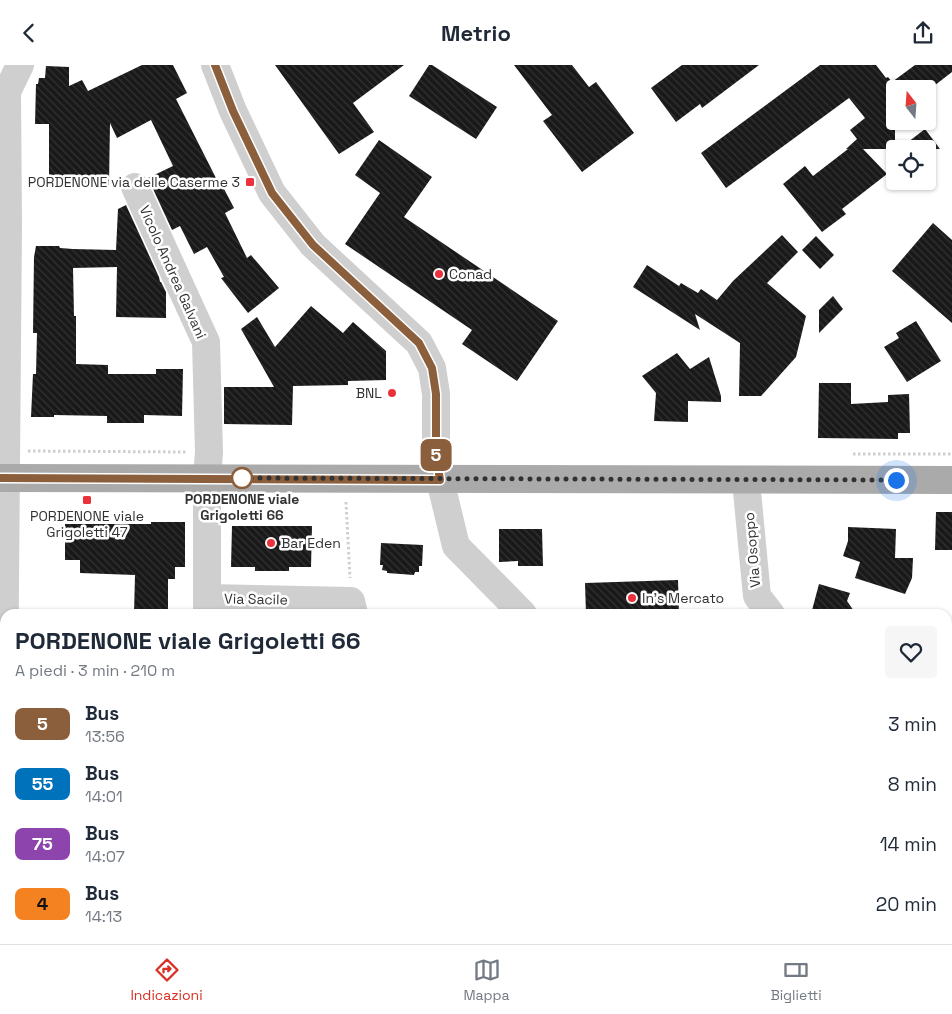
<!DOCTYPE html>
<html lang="it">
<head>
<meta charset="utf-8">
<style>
	body { margin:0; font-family:"Space Grotesk",sans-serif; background:#f6f6f7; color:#1f2937; height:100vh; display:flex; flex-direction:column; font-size:19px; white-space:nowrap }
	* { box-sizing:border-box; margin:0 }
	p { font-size:16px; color:#747a83 }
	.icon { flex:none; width:28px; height:28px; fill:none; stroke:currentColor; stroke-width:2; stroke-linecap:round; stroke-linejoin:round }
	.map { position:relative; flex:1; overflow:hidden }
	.sheet { position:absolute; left:0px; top:544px; width:952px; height:336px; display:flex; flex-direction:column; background:#fff; border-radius:15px 15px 0 0; box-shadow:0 1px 4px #0004 }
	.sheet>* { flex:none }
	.badge { padding:0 10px; border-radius:8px; font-size:18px; line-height:32px }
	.needle { width:32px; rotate:343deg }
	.buttons { position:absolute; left:886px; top:15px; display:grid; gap:10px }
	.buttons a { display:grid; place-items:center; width:50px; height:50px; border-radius:5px; background:#fff; box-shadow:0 1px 4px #0004; font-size:25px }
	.you { position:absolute; width:25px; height:25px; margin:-12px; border:4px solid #fff; border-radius:50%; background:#1a73e8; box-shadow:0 0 0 8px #1a73e833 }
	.map>.badge { position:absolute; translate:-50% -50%; box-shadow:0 0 0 2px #fff }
	.round { display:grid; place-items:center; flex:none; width:52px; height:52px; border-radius:5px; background:#f6f6f7 }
	.overview { display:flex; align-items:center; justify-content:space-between; height:85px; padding:0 15px }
	h1 { font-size:24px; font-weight:600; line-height:38px }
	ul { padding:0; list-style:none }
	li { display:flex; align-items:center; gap:15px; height:60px; padding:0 15px }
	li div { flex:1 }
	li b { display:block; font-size:19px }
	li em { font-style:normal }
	li .badge { min-width:55px; font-weight:700; text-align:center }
	header { display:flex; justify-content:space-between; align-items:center; height:65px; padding:0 15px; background:#fff; font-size:22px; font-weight:600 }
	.menu { display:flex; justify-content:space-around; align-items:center; height:70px; border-top:1px solid #e0e1e3; background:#fff; font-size:14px; color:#747a83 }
	.menu a { display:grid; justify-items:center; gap:2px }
	.menu .current { color:#d93025 }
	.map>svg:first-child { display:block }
</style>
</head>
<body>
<header><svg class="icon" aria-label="back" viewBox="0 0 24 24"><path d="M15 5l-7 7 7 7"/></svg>Metrio<svg class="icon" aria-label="share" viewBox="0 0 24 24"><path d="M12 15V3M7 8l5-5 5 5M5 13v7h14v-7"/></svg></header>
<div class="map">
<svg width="952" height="879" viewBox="0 0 952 879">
	<defs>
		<pattern id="building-back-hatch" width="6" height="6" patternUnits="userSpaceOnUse" patternTransform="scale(1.25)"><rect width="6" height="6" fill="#191919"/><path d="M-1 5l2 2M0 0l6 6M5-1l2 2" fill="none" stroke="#323232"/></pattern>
	</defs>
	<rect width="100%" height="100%" fill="#fff"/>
	<!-- building -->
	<g fill="url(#building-back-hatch)">
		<path d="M142,0H173L187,28L176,34L220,121L222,120L234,143L225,148L247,193L251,190L279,223L248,248L221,213L224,212L207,182L194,189L180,161L172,165L148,113L173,101L151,55L117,73L110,58L109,120L49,121V59H35L36,19H38L39,13H45L46,1L69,2V21L82,15L88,26Z"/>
		<path d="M275,0H404L353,38L374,67L339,89Z"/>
		<path d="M429,0H432L497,42L476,74L409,31Z"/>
		<path d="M514,0H572L589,22L596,17L634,68L582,107L543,56L552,50Z"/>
		<path d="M682,0H759L702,43L700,39L676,57L651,23Z"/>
		<path d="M820,0H876L886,13L888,12L892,17L915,0H952V7L930,24H895V84H863L887,109L842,144L846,149L822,167L783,119L805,101L813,111L848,84H846L857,74L850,65L865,53L849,33L726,123L701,88Z"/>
		<path d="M925,64L940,84H899Z"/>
		<path d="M379,75L432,112L404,152L558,256L517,316L462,279L472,265L345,179L380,128L355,110Z"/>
		<path d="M126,140L159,212L160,217H161L166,227V253L116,252L117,202L73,203L74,251H76V299L108,300V309H156V304H183L182,351L144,350V358H107V351L54,350V352H31L33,309H36L37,268H33L34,192L36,181H59L60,183L73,184L116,185L118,144Z"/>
		<path d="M933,158L952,175V258L892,206Z"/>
		<path d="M782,170L798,187L767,218L806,251L796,292L761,331H739L740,278L695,249L700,265L633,222L647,200L679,221L681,218L698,228L701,224L717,235L733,216Z"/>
		<path d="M816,171L834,190L820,204L802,185Z"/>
		<path d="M833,231L843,244L819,268V245Z"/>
		<path d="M311,241L343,268L353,257L386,286V315L348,316V320L293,321L292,360L224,359V322H274L241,264L257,252L275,282Z"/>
		<path d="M916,256L941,296L907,317L884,282L899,273L896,268Z"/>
		<path d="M677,288L690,304L709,292L721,331V337L688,336V357L654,356L656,328L642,311Z"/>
		<path d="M819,318H851V339L888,337V330L909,329L910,368H898V374L818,373Z"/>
		<path d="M936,447H952V485H935Z"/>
		<path d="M151,457H185V502H175V514H168V549H134L135,510L80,508V495H65V459H151Z"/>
		<path d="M232,461H312L311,502H289V506H255V502H231Z"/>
		<path d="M848,462L896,464L895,493H913L912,513L905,529L855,513L860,497L843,491L848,476Z"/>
		<path d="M499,464H542L543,501H518V496L499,497Z"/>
		<path d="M381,478L423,480L422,501H419V507H415L414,510L387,508V506L382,505L383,500H380Z"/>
		<path d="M678,515L679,549H586L585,518Z"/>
		<path d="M819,519L850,528L847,536L856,549H811Z"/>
	</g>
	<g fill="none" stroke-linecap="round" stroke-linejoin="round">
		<!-- path -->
		<g stroke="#cfcfcf" stroke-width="3" stroke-dasharray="2.5 2.5" stroke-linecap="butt">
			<path d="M28,386L187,387"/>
			<path d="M853,389H952"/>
			<path d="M346,437L350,513"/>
		</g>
		<!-- minor -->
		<g stroke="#cfcfcf" stroke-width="28">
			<path d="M215,0L233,46L272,128L313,180L419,278L432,303L436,329V389L440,415L456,481L523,549"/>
			<path d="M135,122L206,277L209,387L207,413V549"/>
			<path d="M746,416L757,531L771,549"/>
			<path d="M207,533L351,536L354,549"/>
			<path d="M948,729L952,734"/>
			<path d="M948,839L952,835"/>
			<path d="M204,875V879"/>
			<path d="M424,875L425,879"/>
			<path d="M833,875L837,879"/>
			<path d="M2,879L8,160L7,27L20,0"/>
			<path d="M887,879L894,875"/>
		</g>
		<!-- major -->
		<path stroke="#aaa" stroke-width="28" d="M0,413L952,415"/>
	</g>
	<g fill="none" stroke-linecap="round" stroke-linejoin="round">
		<defs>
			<path id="line" d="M0,413L440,415L436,389V329L432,303L419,278L313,180L272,128L233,46L215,0"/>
		</defs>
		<!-- line casing -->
		<use href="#line" stroke="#fff" stroke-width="11"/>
		<!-- line -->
		<use href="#line" stroke="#8b5e3c" stroke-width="8"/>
		<!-- walk -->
		<path stroke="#323232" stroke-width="5" stroke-dasharray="0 9" d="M242,413L896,415"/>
	</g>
	<!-- markers -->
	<g fill="#eb313b" stroke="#fff" stroke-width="2">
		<rect x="245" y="112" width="10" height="10" rx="2.5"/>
		<circle cx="439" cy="209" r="5"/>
		<circle cx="392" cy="328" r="5"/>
		<rect x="82" y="430" width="10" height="10" rx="2.5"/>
		<circle cx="271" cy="478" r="5"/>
		<circle cx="632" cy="533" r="5"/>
	</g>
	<circle fill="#fff" stroke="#8b5e3c" stroke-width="2.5" cx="242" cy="413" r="10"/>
	<g text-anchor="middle" stroke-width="5" stroke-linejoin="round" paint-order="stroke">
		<!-- poi labels -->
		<g font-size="14" fill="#323232" stroke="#fff" text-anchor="start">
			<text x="240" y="122" text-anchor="end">PORDENONE via delle Caserme 3</text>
			<text x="449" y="214">Conad</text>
			<text x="382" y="333" text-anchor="end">BNL</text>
			<text x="87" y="456" text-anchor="middle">PORDENONE viale<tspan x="87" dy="16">Grigoletti 47</tspan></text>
			<text x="281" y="483">Bar Eden</text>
			<text x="642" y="538">In's Mercato</text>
		</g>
		<!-- street labels -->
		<g font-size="14" fill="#323232" stroke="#fff">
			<text transform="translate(173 207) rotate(66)" y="5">Vicolo Andrea Galvani</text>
			<text transform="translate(752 485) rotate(-95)" y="5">Via Osoppo</text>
			<text transform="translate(256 534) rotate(1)" y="5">Via Sacile</text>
		</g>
		<!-- stop labels -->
		<g font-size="14" font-weight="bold" fill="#323232" stroke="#fff">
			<text x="242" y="439">PORDENONE viale<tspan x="242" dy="16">Grigoletti 66</tspan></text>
		</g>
	</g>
</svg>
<div class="buttons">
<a><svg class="needle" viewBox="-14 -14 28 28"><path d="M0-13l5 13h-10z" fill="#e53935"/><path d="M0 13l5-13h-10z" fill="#747a83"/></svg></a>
<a><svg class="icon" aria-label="locate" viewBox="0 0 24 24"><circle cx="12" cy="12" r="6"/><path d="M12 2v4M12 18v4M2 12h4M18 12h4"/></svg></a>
</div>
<div class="you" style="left:896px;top:415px"></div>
<b class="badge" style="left:436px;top:390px;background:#8b5e3c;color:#fff">5</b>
<section class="sheet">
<div class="overview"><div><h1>PORDENONE viale Grigoletti 66</h1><p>A piedi · 3 min · 210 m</p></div><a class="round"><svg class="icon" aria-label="heart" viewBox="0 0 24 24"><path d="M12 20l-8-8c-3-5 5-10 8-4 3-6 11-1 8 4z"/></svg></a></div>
<ul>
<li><span class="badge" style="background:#8b5e3c;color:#fff">5</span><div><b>Bus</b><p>13:56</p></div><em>3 min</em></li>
<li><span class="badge" style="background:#0072bc;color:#fff">55</span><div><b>Bus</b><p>14:01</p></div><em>8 min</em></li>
<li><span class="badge" style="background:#8e44ad;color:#fff">75</span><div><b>Bus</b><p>14:07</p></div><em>14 min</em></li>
<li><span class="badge" style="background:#f58220;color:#111">4</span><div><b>Bus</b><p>14:13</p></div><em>20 min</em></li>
</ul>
</section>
</div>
<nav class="menu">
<a class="current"><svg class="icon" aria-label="directions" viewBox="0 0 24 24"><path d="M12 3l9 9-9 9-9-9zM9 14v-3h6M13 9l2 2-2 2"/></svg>Indicazioni</a>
<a><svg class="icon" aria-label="map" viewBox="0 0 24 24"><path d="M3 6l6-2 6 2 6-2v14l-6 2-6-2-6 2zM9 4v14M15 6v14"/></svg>Mappa</a>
<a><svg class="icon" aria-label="tickets" viewBox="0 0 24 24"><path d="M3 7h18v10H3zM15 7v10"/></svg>Biglietti</a>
</nav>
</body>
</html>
